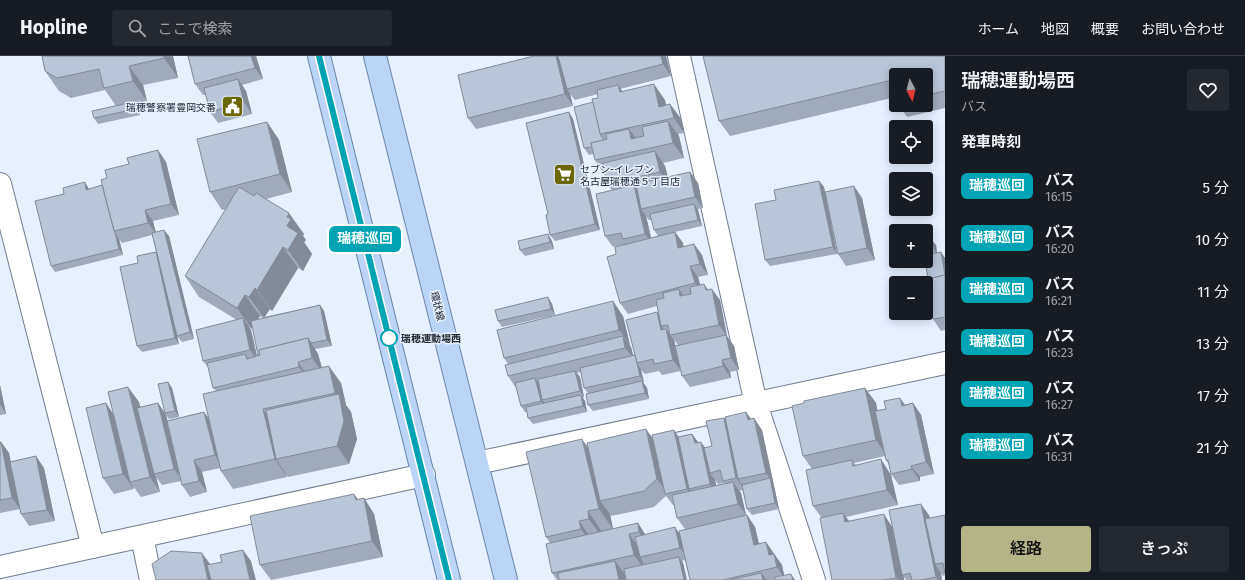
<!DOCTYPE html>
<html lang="ja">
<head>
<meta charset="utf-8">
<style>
	body { margin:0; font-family:"Fira Sans","Noto Sans JP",sans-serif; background:#242831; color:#f1f3f6; height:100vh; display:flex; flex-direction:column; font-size:15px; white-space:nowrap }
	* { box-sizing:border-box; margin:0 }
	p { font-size:13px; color:#9ea1a6 }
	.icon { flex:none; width:22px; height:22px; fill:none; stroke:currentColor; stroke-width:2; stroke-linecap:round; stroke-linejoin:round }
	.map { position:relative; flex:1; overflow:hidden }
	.drawer { display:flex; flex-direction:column; background:#171b24; width:300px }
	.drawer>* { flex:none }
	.badge { padding:0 8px; border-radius:6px; font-size:14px; line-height:26px }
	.needle { width:26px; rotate:173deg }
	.controls { position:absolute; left:889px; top:12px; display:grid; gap:8px }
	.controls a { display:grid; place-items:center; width:44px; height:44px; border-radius:4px; background:#171b24; box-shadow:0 2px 10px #0003; font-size:20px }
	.map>.badge { position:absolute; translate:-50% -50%; box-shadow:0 0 0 2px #fff }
	h2 { padding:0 16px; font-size:15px; line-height:36px }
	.round { display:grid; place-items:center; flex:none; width:42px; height:42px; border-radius:4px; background:#242831 }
	.headline { display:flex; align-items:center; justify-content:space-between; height:68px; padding:0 16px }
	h1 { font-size:19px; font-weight:600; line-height:30px }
	.primary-button { display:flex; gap:8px; margin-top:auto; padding:8px 16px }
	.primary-button a { flex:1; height:46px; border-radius:4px; background:#b4b487; color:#111; font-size:16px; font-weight:600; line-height:46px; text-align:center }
	.primary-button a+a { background:#242831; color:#f1f3f6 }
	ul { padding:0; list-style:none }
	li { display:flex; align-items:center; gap:12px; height:52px; padding:0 16px }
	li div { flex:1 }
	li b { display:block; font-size:15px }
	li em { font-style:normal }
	li .badge { min-width:44px; font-weight:700; text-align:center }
	header { display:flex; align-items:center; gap:24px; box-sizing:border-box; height:56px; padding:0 20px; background:#171b24; border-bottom:1px solid #363941 }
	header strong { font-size:19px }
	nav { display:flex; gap:22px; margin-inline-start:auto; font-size:14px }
	.search { width:280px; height:36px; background:#242831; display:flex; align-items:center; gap:10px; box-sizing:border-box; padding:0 14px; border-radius:4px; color:#9ea1a6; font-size:15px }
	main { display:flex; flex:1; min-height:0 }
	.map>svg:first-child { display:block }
</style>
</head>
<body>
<header>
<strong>Hopline</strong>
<div class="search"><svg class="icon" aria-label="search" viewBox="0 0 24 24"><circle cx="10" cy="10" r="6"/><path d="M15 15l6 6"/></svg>ここで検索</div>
<nav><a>ホーム</a><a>地図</a><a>概要</a><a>お問い合わせ</a></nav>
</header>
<main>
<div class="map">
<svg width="945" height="524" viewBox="0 0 945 524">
	<rect width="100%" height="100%" fill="#e6f0ff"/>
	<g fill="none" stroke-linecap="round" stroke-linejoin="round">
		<defs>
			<g id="street">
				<path d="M679,0L756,348L814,524"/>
				<path d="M0,128L93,491"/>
				<path d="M477,407L945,307"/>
				<path d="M142,481L151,524"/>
				<path d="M0,511L424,419"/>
			</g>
			<g id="primary">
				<path d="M319,0L449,524"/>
				<path d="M375,0L506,524"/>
			</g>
		</defs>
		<!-- street casing -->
		<use href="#street" stroke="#717c8d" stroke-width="24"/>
		<!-- primary casing -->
		<use href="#primary" stroke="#6a86ae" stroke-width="24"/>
		<!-- street -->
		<use href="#street" stroke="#fff" stroke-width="22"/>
		<!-- primary -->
		<use href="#primary" stroke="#bcd4f7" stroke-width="22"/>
	</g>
	<!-- wall -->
	<g fill="#9faaba" fill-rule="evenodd">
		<path d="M42,0H173L178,22L143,29L147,45L135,48L138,52L140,59L98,68L94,62L116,50L105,34L71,42L59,35L45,15Z"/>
		<path d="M188,0H256L263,23L242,29L246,35L252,58L218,67L210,56L206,39H203L195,28Z"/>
		<path d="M558,0H666L671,20L620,33L622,35L665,44L666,49L670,48L681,63L684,77L678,78L679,80L684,102L663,107L665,110L668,121L690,116L698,127L703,152L698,153L702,170L675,176L683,187V191L694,188L702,199L708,219L698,221L700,229L704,228L708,234L720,244L727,280L734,290L739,314L730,316L731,322L690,331L682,320L681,315L662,319L659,315L645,318L641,314L644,326H643L647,332L649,343L593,355L588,349V337L584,332L581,316L577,317L580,321L584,341L583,342L585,345L587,356L533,368L528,362L527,356H525L521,350L517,332H516L508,320V308L504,302L623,260L630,289H629L631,291L633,299H635L659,260L657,250L628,258L620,247L616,198L622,189L613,191L605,180L612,134L607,128L605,119L595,104L593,98L589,99L584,92L593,46L598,42V38L575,44L570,38L573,50L476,73L468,62ZM646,160L649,164H652L654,174L658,180L651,182ZM672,281L678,289L676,292L674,284Z"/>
		<path d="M945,0V52L907,61L899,49H926V19L896,41L730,80L719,65Z"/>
		<path d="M569,56L573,63L600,174L555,185L550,179L548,158Z"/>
		<path d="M267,66L279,84L292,136L266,143L304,178L303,180L306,184L304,186L312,198L303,215L298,212L272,255L270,253L264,261L320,249L324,255L332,290L315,293L318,298L322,311L341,327L346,349L351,356L357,383L349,408L288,421L286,418L287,421L233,433L221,415L220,412L202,416L207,436L190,441L182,429L181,425L162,429L156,421L160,436L141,441L133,430L134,433L114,438L103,422L106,347L114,359L139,346L140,351L158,347L165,357L172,332L179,361L169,363L166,359L167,365L204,356L209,362L216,335L213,332L209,312L203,305L237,264L199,241L185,220L226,153L222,154L210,136ZM260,260L263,262L258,263ZM249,271L252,273V272L259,300H257L251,274Z"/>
		<path d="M166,106L179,159L153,165L156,176L169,180L194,283L182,286L177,280L179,288L142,296L137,290L138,207L157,199L152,179L122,187L119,183L123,199L55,216L51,210L89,133L102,129Z"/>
		<path d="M819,125L824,131L837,198L770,210L765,204L776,144Z"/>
		<path d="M862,142L875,204L846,210L838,198Z"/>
		<path d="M926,184L936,189L937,197L941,196L945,202V274L941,275L933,263L926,205Z"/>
		<path d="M552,185L554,193L525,200L520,194Z"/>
		<path d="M548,241L552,248L555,259L502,271L498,265Z"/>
		<path d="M0,329L6,358L0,359Z"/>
		<path d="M865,332L876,347L877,355L913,347L921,359L934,418L920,421V425L899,429L891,418L889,409L886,404L885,400L854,407L856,409L891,419L898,449L846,461L849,465L893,472L929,459L930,462L945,459V519L943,520L941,517L942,524H906L904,521V524H832L821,461L813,450L812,413L803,400L804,347Z"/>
		<path d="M746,356L751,363L762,374L779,453L752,459L747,453L743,434L739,435L741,437L746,459H747L755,471L759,488L766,486L782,509L784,519L795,524H690L685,504L682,505L683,507L687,524H557L552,517L550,487L546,481L588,391L652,382L679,381L692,378L698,386L705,392L712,390L726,365ZM715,424L718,428L724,427V428L716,429ZM666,440L673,449H674L677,462L685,473L679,477L645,479L638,467L613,473L610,458L611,460L654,451Z"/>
		<path d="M0,386H1L9,397L12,413L44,412L55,465L29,470L21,458L20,453L0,457Z"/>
		<path d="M354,438L358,444L364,442L374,458L383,501L271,524L260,509Z"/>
	</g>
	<!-- shaded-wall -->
	<g fill="#828b97">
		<path d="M164,0H173L178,22L164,2Z"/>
		<path d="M251,0H256L263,23L255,12Z"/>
		<path d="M556,0H558L567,33L570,38L573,50L565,38Z"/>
		<path d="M661,0H666L671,20L663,8Z"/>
		<path d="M129,10L143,29L147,45L133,25Z"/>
		<path d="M238,23L246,35L252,58L244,46Z"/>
		<path d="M654,28L665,44L669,63L659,51Z"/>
		<path d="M618,29L629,45L620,36Z"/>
		<path d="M133,46L138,52L140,59L135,53Z"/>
		<path d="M670,48L681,63L684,77L674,62Z"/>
		<path d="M569,56L573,63L600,174L595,168Z"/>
		<path d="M668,65L679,80L684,102L673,87Z"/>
		<path d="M267,66L279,84L292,136L280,118Z"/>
		<path d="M629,73L640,88L631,83Z"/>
		<path d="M158,94L166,106L179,159L171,148Z"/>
		<path d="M655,95L665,110L670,131L660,116Z"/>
		<path d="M690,116L698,127L703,152L695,141Z"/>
		<path d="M819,125L824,131L837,198L833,191Z"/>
		<path d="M85,126L89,133L86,134Z"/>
		<path d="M634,129L642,141L641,153L646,160L653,190L645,178Z"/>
		<path d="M854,130L862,142L875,204L867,192Z"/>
		<path d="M694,148L698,154L702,170L698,164Z"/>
		<path d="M145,154L153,165L156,178L148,167Z"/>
		<path d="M289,157L304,178L303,180L306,184L304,186L312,198L303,215L288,194L287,161Z"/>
		<path d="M164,174L169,180L194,283L190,276Z"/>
		<path d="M675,176L683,187L686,203L678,192Z"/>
		<path d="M115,177L119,183L123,199L119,193Z"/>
		<path d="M548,178L552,185L554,193L550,186Z"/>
		<path d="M931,183L936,189L937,198L933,191Z"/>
		<path d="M694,188L702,199L708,219L700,208Z"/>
		<path d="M283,191L298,212L272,255L257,234Z"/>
		<path d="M156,196L160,203L179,288L175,282Z"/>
		<path d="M941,196L945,202V218Z"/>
		<path d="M690,210L698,221L703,239L695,227Z"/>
		<path d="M704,228L712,239L706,234Z"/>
		<path d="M255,232L270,253L264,262L249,241Z"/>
		<path d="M679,233L687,245L680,240Z"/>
		<path d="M712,233L720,244L727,280L719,269Z"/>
		<path d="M245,239L260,260L252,273L237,252Z"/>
		<path d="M548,241L552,248L555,259L551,253Z"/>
		<path d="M613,245L623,260L630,289L619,274Z"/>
		<path d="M320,249L324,255L332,290L327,284Z"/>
		<path d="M657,256L665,268L661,270L667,279L666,273L674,284L681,315L673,304L661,274Z"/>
		<path d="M243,262L251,274L258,305L250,294Z"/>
		<path d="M726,279L734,290L739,314L731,302Z"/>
		<path d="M623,280L631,291L634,303L625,292Z"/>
		<path d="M308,282L318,298L323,317L312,302Z"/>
		<path d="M722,304L730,316L731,322L723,310Z"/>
		<path d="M298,306L308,321L310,327L299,311Z"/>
		<path d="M637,307L641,314L644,326L640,320Z"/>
		<path d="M329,310L341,327L346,349L351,356L357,383L349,408L337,390L340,344L335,337Z"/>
		<path d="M575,315L580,321L584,341L580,335Z"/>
		<path d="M535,322L539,328L542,344L544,346L545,351L541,345Z"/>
		<path d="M642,325L647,332L649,343L645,337Z"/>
		<path d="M168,326L172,332L179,361L175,355Z"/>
		<path d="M0,329L6,358L0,348Z"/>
		<path d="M128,331L139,346L156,417L154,418L156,421L160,436L150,421Z"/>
		<path d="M865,332L876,347L887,400L876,384Z"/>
		<path d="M581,339L585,345L587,356L583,350Z"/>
		<path d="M900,342L908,353L902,350Z"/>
		<path d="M106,347L116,363L130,426L133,430L134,433L123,418Z"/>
		<path d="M158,347L166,359L183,424L174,413Z"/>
		<path d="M913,347L921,359L934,418L926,406Z"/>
		<path d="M263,353L275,371L276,403L286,418L287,421L275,403Z"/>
		<path d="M204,356L212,368L223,411L215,399Z"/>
		<path d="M746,356L754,367L748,364Z"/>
		<path d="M724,362L732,373L738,423L744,431V433L736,422Z"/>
		<path d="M754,362L762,374L779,453L775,447L770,422L766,417Z"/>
		<path d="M646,373L657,388L668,438L657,423Z"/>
		<path d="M674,374L682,386L689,433L694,440L695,444L687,433Z"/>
		<path d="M692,378L700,389L695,387Z"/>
		<path d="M582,383L597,404L600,445L610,458L613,473L599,453Z"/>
		<path d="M1,386L9,397L20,453L12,442Z"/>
		<path d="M701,386L709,397L710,417L715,424L718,439L710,428Z"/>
		<path d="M36,400L44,412L55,465L47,454Z"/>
		<path d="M881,403L891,419L898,449L887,434Z"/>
		<path d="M194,404L202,416L207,436L199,425Z"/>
		<path d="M911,410L920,421V425L912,413Z"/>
		<path d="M733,426L741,437L746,459L738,448Z"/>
		<path d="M354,438L365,453L356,444Z"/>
		<path d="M364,442L374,458L383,501L372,485Z"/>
		<path d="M921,448L929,459L939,507L935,508L941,517L942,524H938L936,521Z"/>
		<path d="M588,455L602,476L604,484L589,463Z"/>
		<path d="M843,457L854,472L845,466Z"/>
		<path d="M884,458L894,474L902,519L904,521V524H898L896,522Z"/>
		<path d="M747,459L755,471L762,501L754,489Z"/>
		<path d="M579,465L594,486L595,494L581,473Z"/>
		<path d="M638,467L648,483L650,491L639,476Z"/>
		<path d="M675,471L683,483L688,503L680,492Z"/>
		<path d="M629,478L640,493V501L643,506L645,514L634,499Z"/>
		<path d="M766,486L774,498L769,499Z"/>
		<path d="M243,494L251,505L256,524H250Z"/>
		<path d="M202,497L210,508L213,524H208Z"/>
		<path d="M774,498L782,509L785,523L777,511Z"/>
		<path d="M679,501L683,507L687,524H684Z"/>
		<path d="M615,505L626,520L627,524H619Z"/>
		<path d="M761,517L767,524H763Z"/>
		<path d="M791,518L795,524H793Z"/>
	</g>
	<!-- building -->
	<g fill="#b9c6d8" stroke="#828b97">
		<path d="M42,0H164V2L129,10L133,25L104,32L99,13L57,22L45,15Z"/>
		<path d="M188,0H251L255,12L195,28Z"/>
		<path d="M534,0H556L565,38L468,62L458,19Z"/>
		<path d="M558,0H661L663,8L567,33Z"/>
		<path d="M703,0H945V35L926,39V19H896V43L892,24L719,65Z"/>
		<path d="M238,23L244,46L210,56L204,32Z"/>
		<path d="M654,28L659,51L670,48L674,62L600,78L592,43L598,42L597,34L618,29L620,36Z"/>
		<path d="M133,46L135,53L94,62L92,55Z"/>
		<path d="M593,46L600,78L604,84L591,87L592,91L584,92L574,51Z"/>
		<path d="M569,56L595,168L550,179L546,159L548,158L526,67Z"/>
		<path d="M668,65L673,87L595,104L591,87L607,83L606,78L629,73L631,83L644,80L642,71Z"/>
		<path d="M267,66L280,118L210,136L197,83Z"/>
		<path d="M158,94L171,148L145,154L148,167L114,175L101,124L107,122L105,114L129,108L127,102Z"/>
		<path d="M655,95L660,116L607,128L603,107Z"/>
		<path d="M690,116L695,141L641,153L636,128Z"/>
		<path d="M819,125L833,191L765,204L755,148L776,144L774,134Z"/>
		<path d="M85,126L86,134L102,129L114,175L115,177L119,193L51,210L35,145L64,138L63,132Z"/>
		<path d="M634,129L645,178L623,183L621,177L605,180L596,138Z"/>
		<path d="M854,130L867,192L838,198L825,136Z"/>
		<path d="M239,131L254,140L256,137L289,157L287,161L291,163L287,170L298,177L288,194L283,191L257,234L255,232L249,241L245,239L237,252L185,220Z"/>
		<path d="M694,148L698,164L654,174L650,158Z"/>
		<path d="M164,174L190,276L177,280L152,177Z"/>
		<path d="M675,176L678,192L694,188L700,208L690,210L695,227L620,247L607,201L616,198L615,191Z"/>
		<path d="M548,178L550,186L520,194L518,185Z"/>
		<path d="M931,183L933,191L926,193V184Z"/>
		<path d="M156,196L175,282L137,290L120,211L138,207L137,200Z"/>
		<path d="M941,196L945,219L928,223L925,205H926V199Z"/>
		<path d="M945,219V261L933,263L926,231V227H925L924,224Z"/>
		<path d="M704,228L706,234L712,233L719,269L670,279L668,269L661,270L656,244L664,242L663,237L679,233L680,240L691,238L690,231Z"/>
		<path d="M548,241L551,253L498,265L495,254Z"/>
		<path d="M613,245L619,274L504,302L497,274Z"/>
		<path d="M320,249L327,284L311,287L308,282L259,294L260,298L258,299L251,265Z"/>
		<path d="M657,256L661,274L666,273L673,304L654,308L653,303L637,307L626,264Z"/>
		<path d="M243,262L250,294L203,305L196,274Z"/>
		<path d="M726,279L731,302L722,304L723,310L682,320L675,290Z"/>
		<path d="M623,280L625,292L508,320L505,309Z"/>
		<path d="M308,282L312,302L298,306L299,311L213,332L207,307L245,298L247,303L260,299L259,294Z"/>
		<path d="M635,299L640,320L584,332L580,312Z"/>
		<path d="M329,310L335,337L263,353L275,403L221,415L203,338Z"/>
		<path d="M575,315L580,335L542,344L538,323Z"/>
		<path d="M535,322L541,345L521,350L515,327Z"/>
		<path d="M642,325L645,337L588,349L586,338Z"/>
		<path d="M168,326L175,355L165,357L158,328Z"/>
		<path d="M128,331L150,421L130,426L108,336Z"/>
		<path d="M865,332L876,384L803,400L792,350L804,347V345Z"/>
		<path d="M339,338L344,365L337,390L276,403L266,354Z"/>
		<path d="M581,339L583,350L528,362L526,351Z"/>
		<path d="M900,342L902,350L913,347L926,406L911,410L912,413L891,418L888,404H886L875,355L886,353L884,345Z"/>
		<path d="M106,347L123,418L103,422L86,352Z"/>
		<path d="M158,347L174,413L154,418L137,352Z"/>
		<path d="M204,356L215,399L194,404L199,425L182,429L167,365Z"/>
		<path d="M746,356L748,364L754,362L766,417L738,423L725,361Z"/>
		<path d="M724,362L736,422L723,425L720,414L710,417L704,392L712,390L706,365Z"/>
		<path d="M646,373L657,423L644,435L600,445L587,387Z"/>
		<path d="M674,374L687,433L665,438L652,379Z"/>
		<path d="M692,378L695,387L701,386L710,428L689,433L678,381Z"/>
		<path d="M582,383L599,453L588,455L589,463L579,465L581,473L546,481L526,396Z"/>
		<path d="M0,386H1L12,442L0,444Z"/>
		<path d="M36,400L47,454L21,458L10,406Z"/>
		<path d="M881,403L887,434L813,450L806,414L852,404L853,410Z"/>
		<path d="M770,422L775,447L747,453L742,429Z"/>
		<path d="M733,426L738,448L677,462L672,439Z"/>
		<path d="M354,438L356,444L364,442L372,485L260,509L250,460Z"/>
		<path d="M921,448L936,521L921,524H912L910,517L902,519L889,454Z"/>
		<path d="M843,457L845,466L884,458L896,522L884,524H832L820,462Z"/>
		<path d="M747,459L754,489L766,486L769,499L774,498L777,511L723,524H690L679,475Z"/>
		<path d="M945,459V517L943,507L935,508L925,463Z"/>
		<path d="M638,467L639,476L629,478L634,499L552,517L546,488Z"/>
		<path d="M675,471L680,492L640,501L635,481Z"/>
		<path d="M243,494L250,524H211L207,509L222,506L220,499Z"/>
		<path d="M171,495L202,497L208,524H156L152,508Z"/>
		<path d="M679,501L684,524H626L624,513Z"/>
		<path d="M615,505L619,524H559L558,517Z"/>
		<path d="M761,517L763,524H730Z"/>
		<path d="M791,518L793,524H775V521Z"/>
	</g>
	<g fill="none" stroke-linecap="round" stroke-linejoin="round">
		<defs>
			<path id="line" d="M319,0L449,524"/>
		</defs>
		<!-- line casing -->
		<use href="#line" stroke="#fff" stroke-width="9"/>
		<!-- line -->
		<use href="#line" stroke="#00a3b4" stroke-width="6"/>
	</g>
	<!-- icons -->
	<defs>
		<symbol id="civic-square" viewBox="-11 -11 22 22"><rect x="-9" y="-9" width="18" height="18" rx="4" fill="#6a6700" stroke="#e6f0ff"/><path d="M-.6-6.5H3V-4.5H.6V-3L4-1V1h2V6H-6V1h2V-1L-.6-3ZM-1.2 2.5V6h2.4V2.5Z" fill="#fff"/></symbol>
		<symbol id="supermarket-square" viewBox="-11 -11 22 22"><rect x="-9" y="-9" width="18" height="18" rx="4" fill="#6a6700" stroke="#e6f0ff"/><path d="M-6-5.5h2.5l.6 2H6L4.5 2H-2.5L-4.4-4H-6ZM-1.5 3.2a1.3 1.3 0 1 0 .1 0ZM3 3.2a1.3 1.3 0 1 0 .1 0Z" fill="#fff"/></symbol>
	</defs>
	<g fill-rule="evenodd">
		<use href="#civic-square" x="220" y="38" width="25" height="25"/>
		<use href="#supermarket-square" x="552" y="106" width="25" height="25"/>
	</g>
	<!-- markers -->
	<circle fill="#fff" stroke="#00a3b4" stroke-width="2" cx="389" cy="282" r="8"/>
	<g text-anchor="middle" stroke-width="3" stroke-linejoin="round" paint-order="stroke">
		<!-- poi labels -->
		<g font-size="10" fill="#23282f" stroke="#e6f0ff" text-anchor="end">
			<text x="216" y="55">瑞穂警察署豊岡交番</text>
			<text x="580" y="117" text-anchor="start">セブン-イレブン<tspan x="580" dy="12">名古屋瑞穂通５丁目店</tspan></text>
		</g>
		<!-- street labels -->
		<g font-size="10" fill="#23282f" stroke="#e6f0ff">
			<text transform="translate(438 250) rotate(76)" y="4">環状線</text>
		</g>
		<!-- stop labels -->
		<g font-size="10" font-weight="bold" fill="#23282f" stroke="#e6f0ff" text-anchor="start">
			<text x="401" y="286">瑞穂運動場西</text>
		</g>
	</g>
</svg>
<div class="controls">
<a><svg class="needle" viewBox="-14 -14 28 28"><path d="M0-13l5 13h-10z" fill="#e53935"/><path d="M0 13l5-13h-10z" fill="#9ea1a6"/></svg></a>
<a><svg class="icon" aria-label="locate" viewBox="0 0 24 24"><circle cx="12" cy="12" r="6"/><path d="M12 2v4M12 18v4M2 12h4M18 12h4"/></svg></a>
<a><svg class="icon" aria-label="layers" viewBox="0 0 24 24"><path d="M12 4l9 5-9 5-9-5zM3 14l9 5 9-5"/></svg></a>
<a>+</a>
<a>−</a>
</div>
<b class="badge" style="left:365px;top:183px;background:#00a3b4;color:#fff">瑞穂巡回</b>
</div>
<section class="drawer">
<div class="headline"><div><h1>瑞穂運動場西</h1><p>バス</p></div><a class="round"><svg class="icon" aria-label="heart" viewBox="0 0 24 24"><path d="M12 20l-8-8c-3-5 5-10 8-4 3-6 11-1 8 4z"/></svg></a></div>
<h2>発車時刻</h2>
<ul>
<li><span class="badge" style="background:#00a3b4;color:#fff">瑞穂巡回</span><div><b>バス</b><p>16:15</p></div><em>5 分</em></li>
<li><span class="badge" style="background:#00a3b4;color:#fff">瑞穂巡回</span><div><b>バス</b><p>16:20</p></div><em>10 分</em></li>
<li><span class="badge" style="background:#00a3b4;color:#fff">瑞穂巡回</span><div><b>バス</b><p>16:21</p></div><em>11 分</em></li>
<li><span class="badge" style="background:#00a3b4;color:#fff">瑞穂巡回</span><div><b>バス</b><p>16:23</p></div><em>13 分</em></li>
<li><span class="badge" style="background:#00a3b4;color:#fff">瑞穂巡回</span><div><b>バス</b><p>16:27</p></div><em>17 分</em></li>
<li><span class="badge" style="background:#00a3b4;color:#fff">瑞穂巡回</span><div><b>バス</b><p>16:31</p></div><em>21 分</em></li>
</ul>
<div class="primary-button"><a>経路</a><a>きっぷ</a></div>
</section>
</main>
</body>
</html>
